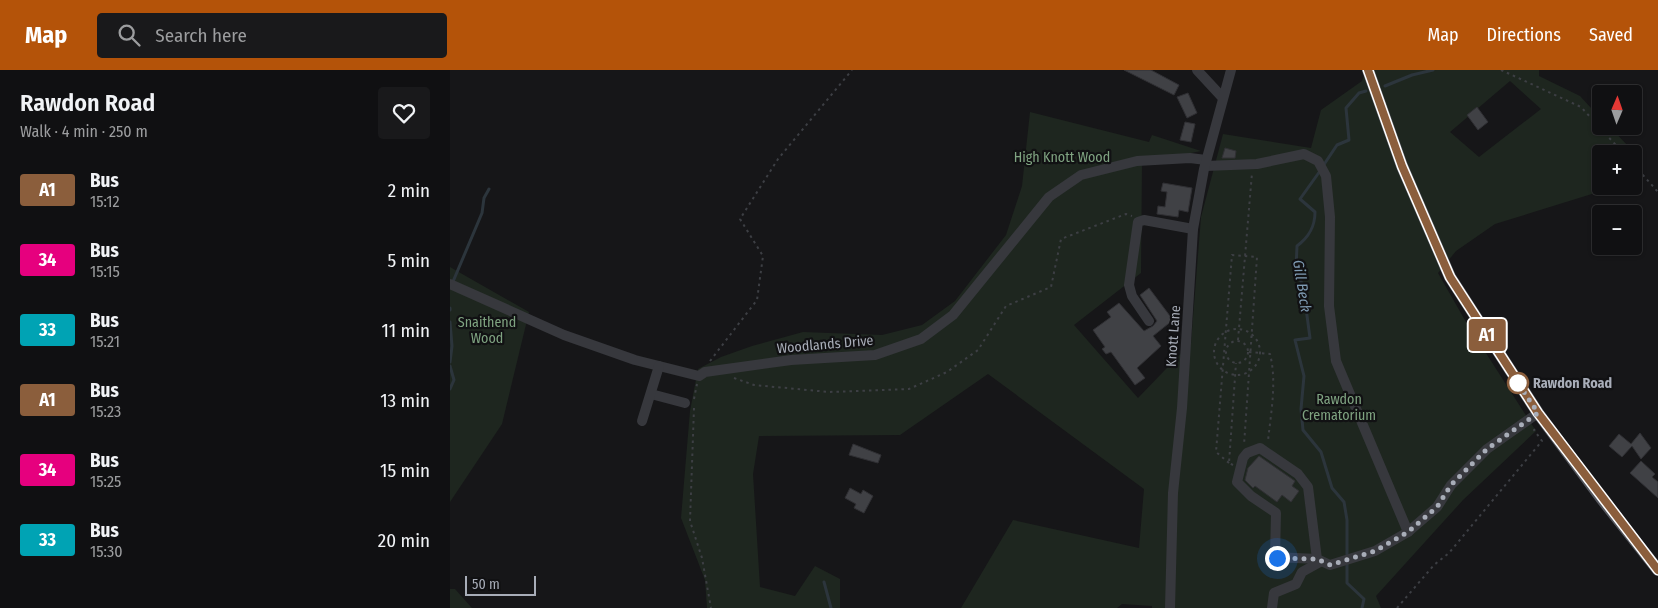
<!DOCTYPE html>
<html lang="en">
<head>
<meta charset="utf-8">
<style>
	body { margin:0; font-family:"Fira Sans Condensed",sans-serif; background:#19191b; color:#f1f3f6; height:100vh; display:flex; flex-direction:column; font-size:19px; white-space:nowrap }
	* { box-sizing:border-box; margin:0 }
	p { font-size:16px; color:#9c9d9f }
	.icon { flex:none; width:28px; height:28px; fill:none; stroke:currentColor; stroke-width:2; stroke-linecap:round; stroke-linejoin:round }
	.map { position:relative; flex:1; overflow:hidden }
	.side { display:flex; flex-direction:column; background:#101012; width:450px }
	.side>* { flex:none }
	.badge { padding:0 10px; border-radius:4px; font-size:18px; line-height:32px }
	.needle { width:32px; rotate:2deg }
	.buttons { position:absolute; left:1142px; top:15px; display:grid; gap:10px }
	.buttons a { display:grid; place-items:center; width:50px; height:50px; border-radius:5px; background:#101012; box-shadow:0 1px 4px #0004,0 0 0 1px #303032; font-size:25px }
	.scale { position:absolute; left:15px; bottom:12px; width:71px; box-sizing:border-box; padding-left:5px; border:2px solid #a8adb8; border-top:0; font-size:14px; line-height:18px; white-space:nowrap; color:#a8adb8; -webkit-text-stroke:4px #111113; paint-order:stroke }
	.you { position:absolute; width:25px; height:25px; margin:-12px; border:4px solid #fff; border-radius:50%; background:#1a73e8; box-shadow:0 0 0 8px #1a73e833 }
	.map>.badge { position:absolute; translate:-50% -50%; box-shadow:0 0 0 2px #fff }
	.round { display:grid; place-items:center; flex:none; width:52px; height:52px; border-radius:5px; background:#19191b }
	.headline { display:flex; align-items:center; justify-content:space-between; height:85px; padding:0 20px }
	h1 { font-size:24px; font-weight:600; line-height:38px }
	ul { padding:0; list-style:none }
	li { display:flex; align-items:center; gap:15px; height:70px; padding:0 20px }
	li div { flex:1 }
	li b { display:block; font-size:19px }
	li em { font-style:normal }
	li .badge { min-width:55px; font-weight:700; text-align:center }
	header { display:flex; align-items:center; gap:30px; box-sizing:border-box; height:70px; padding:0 25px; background:#b45309; color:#fff }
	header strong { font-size:24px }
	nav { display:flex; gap:28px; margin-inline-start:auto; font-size:18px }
	.search { width:350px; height:45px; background:#19191b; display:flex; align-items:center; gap:12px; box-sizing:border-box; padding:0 18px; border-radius:5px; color:#9c9d9f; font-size:19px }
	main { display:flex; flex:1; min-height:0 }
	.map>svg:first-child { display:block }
</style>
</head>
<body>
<header>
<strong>Map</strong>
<div class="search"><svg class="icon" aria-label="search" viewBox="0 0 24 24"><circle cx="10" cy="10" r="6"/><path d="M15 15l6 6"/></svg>Search here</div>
<nav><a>Map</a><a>Directions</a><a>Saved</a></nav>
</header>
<main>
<section class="side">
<div class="headline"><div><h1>Rawdon Road</h1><p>Walk · 4 min · 250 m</p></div><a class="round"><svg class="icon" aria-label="heart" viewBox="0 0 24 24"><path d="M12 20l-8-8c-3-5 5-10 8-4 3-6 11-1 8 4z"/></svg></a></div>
<ul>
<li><span class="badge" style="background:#8b5e3c;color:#fff">A1</span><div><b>Bus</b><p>15:12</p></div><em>2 min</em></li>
<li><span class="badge" style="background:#e6007e;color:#fff">34</span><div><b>Bus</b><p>15:15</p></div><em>5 min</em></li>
<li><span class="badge" style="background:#00a3b4;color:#fff">33</span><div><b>Bus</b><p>15:21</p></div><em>11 min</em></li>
<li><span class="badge" style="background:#8b5e3c;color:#fff">A1</span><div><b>Bus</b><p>15:23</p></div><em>13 min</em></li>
<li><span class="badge" style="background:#e6007e;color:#fff">34</span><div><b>Bus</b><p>15:25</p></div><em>15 min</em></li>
<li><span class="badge" style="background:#00a3b4;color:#fff">33</span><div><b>Bus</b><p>15:30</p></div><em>20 min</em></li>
</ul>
</section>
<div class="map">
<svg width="1208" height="538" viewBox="0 0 1208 538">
	<rect width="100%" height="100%" fill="#161618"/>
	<!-- green -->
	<g fill="#1e261f" fill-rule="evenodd">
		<path d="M916,0H1089V6L1130,26L1151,49V56H1159L1178,76L1176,84H1151V116H1160L1158,119L1045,154L1006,181L988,203L1016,252L1086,361L1013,430L926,526L931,538H702V536L672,534L667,538H511L563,450L689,478L694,419L538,304L450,365L309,366L303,404L310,517L345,526L365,496L390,509V538H257L255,510L231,448L240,341L248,299L271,287L302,276L353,262L432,265L472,255L505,231L556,165L572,116L580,42L699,72L702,65L751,81L692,93L691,203L624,255L688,328L741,273L751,147L773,64L861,78L871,40L912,11ZM1060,11L1091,39L1029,87L1000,62Z"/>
		<path d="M0,197L79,242L52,354L0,432Z"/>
		<path d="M0,519H5L22,538H0Z"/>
	</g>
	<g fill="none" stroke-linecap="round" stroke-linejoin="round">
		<!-- stream -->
		<g stroke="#2c353c" stroke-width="3">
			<path d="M935,16L962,5L983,0"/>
			<path d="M873,96L887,75L899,70L896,38L909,23L916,21"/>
			<path d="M870,101L850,129L865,142C865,157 859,167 847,176L846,199L853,216L860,268L845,270L854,306L851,339L853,360L871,382L882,418L894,432L897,450V513L914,529L912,538"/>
			<path d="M2,214L32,143L34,128L39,119"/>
			<path d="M0,238V240"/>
			<path d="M0,252L2,276L0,292"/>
			<path d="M0,296L4,310L0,319"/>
			<path d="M374,512L381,538"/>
		</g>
	</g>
	<!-- building -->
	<g fill="#404145" stroke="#303034">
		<path d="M674,0H701L729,15L724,25Z"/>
		<path d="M738,23L747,43L737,48L727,27Z"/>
		<path d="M1027,37L1038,52L1028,60L1017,45Z"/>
		<path d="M735,52L745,54L741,72L730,70Z"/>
		<path d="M775,78L786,81L785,88H772Z"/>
		<path d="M713,113L742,118L738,142L729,140L728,147L707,144L708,136L715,137L717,122L711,121Z"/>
		<path d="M699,218L723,250L703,266L711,276L687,298L695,308L685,315L661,282L656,284L652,279L655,277L643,260L661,247L657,242L669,233L694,261L703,256L707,251L690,225Z"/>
		<path d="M1190,363L1201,378L1191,389L1182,376L1172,387L1159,376L1169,364L1181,374Z"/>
		<path d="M403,374L431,385L428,393L399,385Z"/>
		<path d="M809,386L845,411L842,416L849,421L841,432L832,425L827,432L805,416L803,418L795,410L798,398Z"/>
		<path d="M1191,391L1205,404L1202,407L1208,412V428L1180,403Z"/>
		<path d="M400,418L411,424L413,420L423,426L414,443L404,438L406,434L395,428Z"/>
	</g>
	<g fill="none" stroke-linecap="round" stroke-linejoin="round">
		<!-- path -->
		<g stroke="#3d3f44" stroke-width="2" stroke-dasharray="2.5 4" stroke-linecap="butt">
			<path d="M1051,0L1131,37L1174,84"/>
			<path d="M1184,95L1208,122"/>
			<circle cx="787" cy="282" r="23"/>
			<path d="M788,270L802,103"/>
			<circle cx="787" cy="282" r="11"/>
			<path d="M799,282L820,284C827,312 821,342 818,371"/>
			<path d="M260,291L307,230L313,186L290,149L328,89L402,0"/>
			<path d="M284,308L304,315L379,322L459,319L497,302L528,280L556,236L601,217L611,169L676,144L682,146"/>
			<path d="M244,329L247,314"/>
			<path d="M244,338L240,451L252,488L261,538"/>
			<path d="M779,393L766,382L782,185L807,187L794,375"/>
			<path d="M783,395L779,393L786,293"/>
			<path d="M947,538L984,495L999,483L1092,371L1084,360L1087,358"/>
		</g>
		<!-- minor -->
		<g stroke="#37383d" stroke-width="10">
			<path d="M747,0L772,27"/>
			<path d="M755,96L807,94L854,84L868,91L876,106L880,147L879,236L886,291L958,462"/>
			<path d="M0,214L114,265L185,290L249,306L255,302L341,290L425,285L471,269L503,245L599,127L631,105L687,91L740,88L756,90"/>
			<path d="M699,251L682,226L679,215L688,152L694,150L743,159"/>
			<path d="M201,324L235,333"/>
			<path d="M192,351L209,296"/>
			<path d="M867,489L858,417L848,404L810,378L797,383L793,388L787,412L801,426L826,443L825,487L867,489L880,495L925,481L958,462L987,437L1001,415L1037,379L1088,343"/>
			<path d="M720,538L723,423L732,338L743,159L754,99L781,0"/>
			<path d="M822,538L824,523L846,514L852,502L870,492"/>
		</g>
		<!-- major -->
		<path stroke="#53555c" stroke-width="12" d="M918,0L952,96L1000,207L1088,343L1151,428L1208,500"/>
	</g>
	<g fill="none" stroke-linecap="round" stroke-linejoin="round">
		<defs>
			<path id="line" d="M918,0L952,96L1000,207L1088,343L1208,500"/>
		</defs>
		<!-- line casing -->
		<use href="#line" stroke="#fff" stroke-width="11"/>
		<!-- line -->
		<use href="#line" stroke="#8b5e3c" stroke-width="8"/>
		<!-- walk -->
		<path stroke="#a8adb8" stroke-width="5" stroke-dasharray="0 9" d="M827,488L867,489L880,495L925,481L958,462L987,437L1001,415L1037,379L1088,343L1068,313"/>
	</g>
	<!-- markers -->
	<circle fill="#fff" stroke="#8b5e3c" stroke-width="2.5" cx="1068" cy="313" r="10"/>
	<g text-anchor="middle" stroke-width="4.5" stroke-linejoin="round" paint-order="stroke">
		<!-- park labels -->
		<g font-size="14" fill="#7fa381" stroke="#111113">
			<text x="612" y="92">High Knott Wood</text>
			<text x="37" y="257">Snaithend<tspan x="37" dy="16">Wood</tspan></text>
			<text x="889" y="334">Rawdon<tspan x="889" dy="16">Crematorium</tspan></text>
		</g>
		<!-- street labels -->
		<g font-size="14" fill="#a8adb8" stroke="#111113">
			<text transform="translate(723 266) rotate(-86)" y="5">Knott Lane</text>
			<text transform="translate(375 274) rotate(-5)" y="5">Woodlands Drive</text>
		</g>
		<!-- stop labels -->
		<g font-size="14" font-weight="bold" fill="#a8adb8" stroke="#111113" text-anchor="start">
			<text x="1083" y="318">Rawdon Road</text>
		</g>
		<!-- water labels -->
		<g font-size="15" font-style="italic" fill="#7f9bb3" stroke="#111113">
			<text transform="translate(852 216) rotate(81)" y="5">Gill Beck</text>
		</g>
	</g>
</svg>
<div class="buttons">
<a><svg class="needle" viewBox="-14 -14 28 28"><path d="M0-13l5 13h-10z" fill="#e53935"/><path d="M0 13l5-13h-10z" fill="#9c9d9f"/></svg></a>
<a>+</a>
<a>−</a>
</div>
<div class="scale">50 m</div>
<div class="you" style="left:827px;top:488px"></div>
<b class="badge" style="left:1037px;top:265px;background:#8b5e3c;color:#fff">A1</b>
</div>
</main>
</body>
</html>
